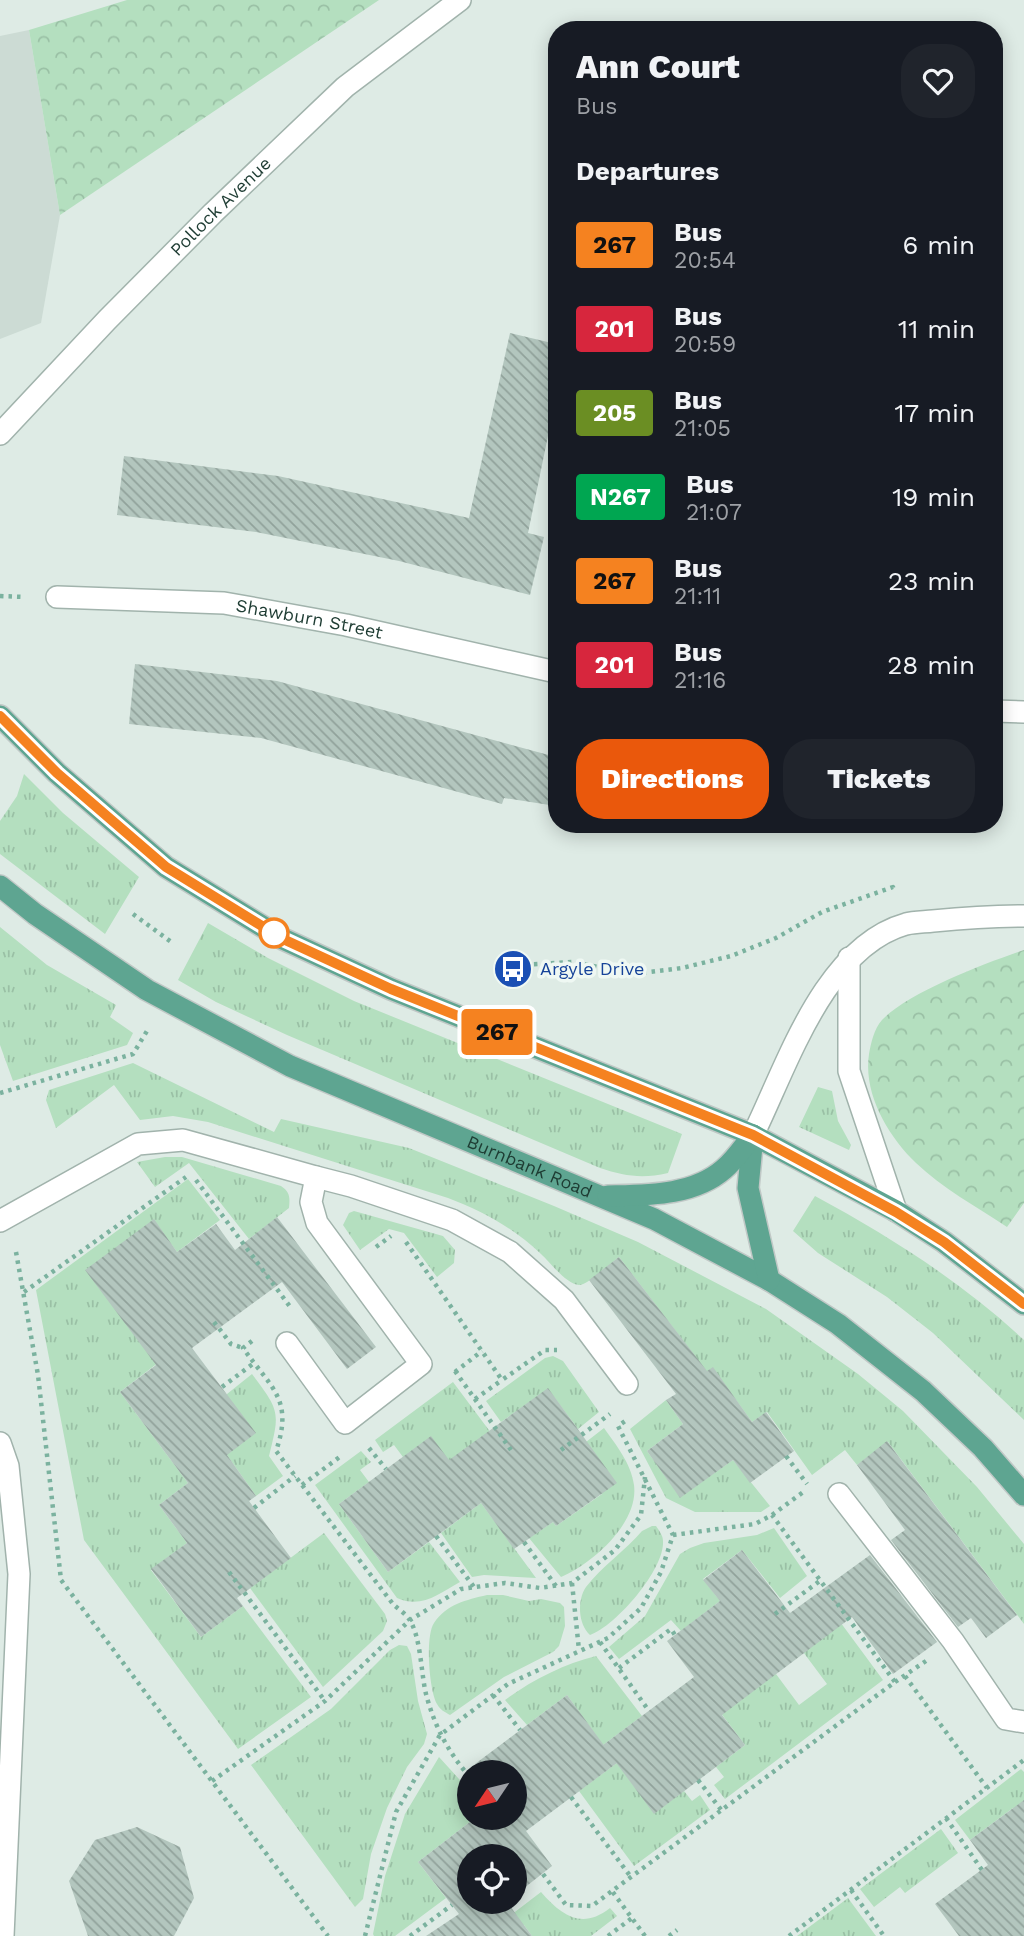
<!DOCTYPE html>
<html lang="en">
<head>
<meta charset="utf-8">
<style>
	body { margin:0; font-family:"Work Sans",sans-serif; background:#20242c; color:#f1f3f6; height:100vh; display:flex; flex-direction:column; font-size:26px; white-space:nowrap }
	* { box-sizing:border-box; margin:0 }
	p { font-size:23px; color:#9ea1a6 }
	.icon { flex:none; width:38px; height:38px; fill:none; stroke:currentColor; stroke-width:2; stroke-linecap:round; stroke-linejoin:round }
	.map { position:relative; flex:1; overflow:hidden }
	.sheet { position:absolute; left:548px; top:21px; width:455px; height:812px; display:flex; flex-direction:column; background:#171b24; border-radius:28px; box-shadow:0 4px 18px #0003 }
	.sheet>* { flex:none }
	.badge { padding:0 14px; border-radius:5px; font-size:24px; line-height:46px }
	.needle { width:46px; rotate:235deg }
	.buttons { position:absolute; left:457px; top:1760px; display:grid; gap:14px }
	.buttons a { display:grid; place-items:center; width:70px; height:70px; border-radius:50%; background:#171b24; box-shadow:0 4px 18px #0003; font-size:35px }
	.map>.badge { position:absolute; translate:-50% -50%; box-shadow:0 0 0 4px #fff }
	h2 { padding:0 28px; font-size:26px; line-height:63px }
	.round { display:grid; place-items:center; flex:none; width:74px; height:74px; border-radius:28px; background:#20242c }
	.summary { display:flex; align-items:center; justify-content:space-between; height:119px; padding:0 28px }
	h1 { font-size:33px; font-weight:800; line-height:52px }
	.button { display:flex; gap:14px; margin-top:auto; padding:14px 28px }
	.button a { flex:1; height:80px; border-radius:28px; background:#ea580c; color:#fff; font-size:28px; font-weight:800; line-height:80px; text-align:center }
	.button a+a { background:#20242c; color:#f1f3f6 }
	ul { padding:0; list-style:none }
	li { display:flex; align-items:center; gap:21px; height:84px; padding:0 28px }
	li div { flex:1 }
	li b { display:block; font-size:26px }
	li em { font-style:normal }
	li .badge { min-width:77px; font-weight:700; text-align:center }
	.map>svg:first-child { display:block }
</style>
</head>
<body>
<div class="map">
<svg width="1024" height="1936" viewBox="0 0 1024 1936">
	<defs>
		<pattern id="grass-tufts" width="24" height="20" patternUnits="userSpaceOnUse" patternTransform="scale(1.75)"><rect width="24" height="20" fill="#b4dfbf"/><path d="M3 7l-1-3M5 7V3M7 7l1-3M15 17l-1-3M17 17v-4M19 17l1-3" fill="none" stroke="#9ac0a5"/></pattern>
		<pattern id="forest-crowns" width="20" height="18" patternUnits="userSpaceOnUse" patternTransform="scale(1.75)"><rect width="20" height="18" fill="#b4dfbf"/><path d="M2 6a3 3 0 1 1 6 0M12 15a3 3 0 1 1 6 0" fill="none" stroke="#9ac0a5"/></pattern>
		<pattern id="building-back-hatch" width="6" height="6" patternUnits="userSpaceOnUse" patternTransform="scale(1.75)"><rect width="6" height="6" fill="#b3c6be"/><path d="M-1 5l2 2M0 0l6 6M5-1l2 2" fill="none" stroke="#91a29b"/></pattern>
	</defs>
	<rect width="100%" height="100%" fill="#deebe5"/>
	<!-- built -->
	<path fill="#ccdbd4" d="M29,30L60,215L41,323L0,339V36Z"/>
	<!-- grass -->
	<g fill="url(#grass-tufts)">
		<path d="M24,774L63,813L139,877L105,934L0,854V821L17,796Z"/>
		<path d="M208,923L268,958L354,1001L682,1134L668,1173C642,1179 624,1176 600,1168L287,1035L216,1002L178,980Z"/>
		<path d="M0,927L47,965L116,1005L110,1017L133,1033L127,1045L13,1081L0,1045Z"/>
		<path d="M133,1063L274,1132L281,1119L409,1148L554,1206L638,1242L766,1309L858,1374L903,1411L977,1487L1024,1544V1624L888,1442L857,1465L845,1450L812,1475L767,1412L752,1422L713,1368L676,1394L695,1356L619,1257C611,1263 588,1285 579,1285C566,1284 550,1262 541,1254C514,1228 482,1211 448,1198L208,1122L173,1116L140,1120L114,1085L56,1128L46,1100L49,1090Z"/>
		<path d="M818,1087L832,1091L838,1121L851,1145L849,1150L799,1127Z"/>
		<path d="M165,1157H182L281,1186C290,1192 290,1197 289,1208L249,1239L189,1163L155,1187L137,1162Z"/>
		<path d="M188,1179L220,1220L177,1252L154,1220L163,1359L120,1392L188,1483L159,1505L187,1543L151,1570L201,1637L243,1606L311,1697L238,1749L84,1540L36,1290Z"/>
		<path d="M815,1196C889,1236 962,1282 1024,1340V1420L933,1333L887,1297L818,1253L793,1231Z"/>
		<path d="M354,1211L443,1236L455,1250L454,1263L437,1277L404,1233L389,1229L360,1250L343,1225L349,1213Z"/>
		<path d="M553,1356L563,1361L599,1412L578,1429L548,1389L501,1422L486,1401L545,1358Z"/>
		<path d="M252,1374C280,1411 280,1412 269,1456L283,1476L256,1496L227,1455V1394Z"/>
		<path d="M453,1382L506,1453L466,1483L403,1457L394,1445L383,1452L375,1440Z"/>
		<path d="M666,1400L683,1424L647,1451L680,1497L733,1460L770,1506L761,1512H695L666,1498L630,1429Z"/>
		<path d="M604,1428C616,1445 631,1463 634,1485C639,1523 592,1564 561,1577L529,1538L553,1522L556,1526L602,1494L586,1442Z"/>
		<path d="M361,1451L371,1462L360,1470L369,1482L339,1504L388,1572L429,1542L460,1582C438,1594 422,1609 397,1598L315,1485Z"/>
		<path d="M481,1503L536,1578L484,1575L472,1577L441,1533Z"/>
		<path d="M652,1526H656C659,1531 663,1535 663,1541C665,1569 616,1626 590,1635C578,1624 577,1600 586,1587C601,1567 626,1550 642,1531Z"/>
		<path d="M774,1528L807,1576L780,1598L742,1550L703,1579L720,1601L681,1631L671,1620L619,1659L609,1647L645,1616L680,1554L690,1548L704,1543L757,1535Z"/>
		<path d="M324,1533L385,1614L387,1621L383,1631L323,1687L250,1588Z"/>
		<path d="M487,1595H503L529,1601L541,1599L560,1603L564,1607L565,1626L559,1646L553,1652L504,1677L450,1715C445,1712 440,1710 437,1704C429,1690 425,1636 434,1623C447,1604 466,1600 487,1595Z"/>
		<path d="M821,1596L883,1680L725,1799L714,1785L724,1777L716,1767L745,1745L717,1708L776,1674L799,1705L827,1684L783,1625Z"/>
		<path d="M399,1645L407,1646L411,1654L418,1701L427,1734L424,1744L407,1767L387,1808L371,1854L363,1899L355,1907L251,1765L331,1709L390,1650Z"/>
		<path d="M596,1656L642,1716L603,1745L567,1695L527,1725L505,1700C532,1680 564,1664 596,1656Z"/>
		<path d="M439,1757L469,1790V1818H475L418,1862L446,1898L395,1936H374L373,1934L385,1876L405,1814Z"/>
		<path d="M617,1763L654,1813L684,1791L692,1801L700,1795L710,1810L634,1866L579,1791Z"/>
		<path d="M1021,1769L1024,1772V1822L1013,1808L970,1840L955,1820Z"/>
		<path d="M941,1829L958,1853L905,1893L900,1887L874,1907L860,1889Z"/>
		<path d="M541,1892C562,1916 582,1930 610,1908L617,1916L591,1936H532L524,1925L516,1931L507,1918Z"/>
		<path d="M848,1898L876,1936H797Z"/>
	</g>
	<!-- forest -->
	<g fill="url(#forest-crowns)">
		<path d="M127,0H379L60,215L29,30Z"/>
		<path d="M1024,950V1203L1007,1227C977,1207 942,1188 916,1163C888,1136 863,1094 869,1054C871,1043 874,1029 882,1020C909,992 986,963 1024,950Z"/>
	</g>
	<!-- building -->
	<g fill="url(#building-back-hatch)">
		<path d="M510,333L556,344V397L528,533L544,537L530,595L399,561L256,532L117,515L124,456L278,476L469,518Z"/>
		<path d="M135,664L277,681L556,757V806L504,798L502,804L261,738L129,724Z"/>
		<path d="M277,1217L376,1347L347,1369L282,1282L192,1348L256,1433L227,1455L256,1496L249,1501L291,1558L237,1598L243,1606L201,1637L151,1569L187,1543L159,1505L188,1483L120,1392L156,1365L85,1270L154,1219L177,1252L216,1224L235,1250Z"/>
		<path d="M619,1257L707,1371L713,1367L752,1422L766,1412L794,1451L750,1483L733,1460L680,1498L647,1451L683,1424L666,1400L676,1394L589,1280Z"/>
		<path d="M548,1388L617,1483L556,1526L553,1522L514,1549L481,1503L388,1572L339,1504L431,1436L449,1460Z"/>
		<path d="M887,1441L1017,1615L986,1638L971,1618L958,1627L891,1540L905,1530L857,1465Z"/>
		<path d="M742,1550L790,1613L870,1555L937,1642L893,1674L852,1617L722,1715L745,1745L654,1814L603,1745L694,1677L667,1641L720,1601L703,1580Z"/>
		<path d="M567,1695L617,1763L526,1831L552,1866L514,1896V1857H469V1902H507L532,1936H426L459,1914L418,1862L475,1818H514V1773H482L475,1764Z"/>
		<path d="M1024,1800V1936H959L935,1904L988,1865L970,1840Z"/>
		<path d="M137,1827L180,1847L194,1898L174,1936H88L69,1881L95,1840Z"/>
	</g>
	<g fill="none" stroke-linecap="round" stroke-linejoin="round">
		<defs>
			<g id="minor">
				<path id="s1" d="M0,434L107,320L213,213L345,87L460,0"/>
				<path id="s2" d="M57,597L224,603L346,625L556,672"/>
				<path d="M994,711L1024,712"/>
				<path d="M849,958V1071L896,1211"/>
				<path d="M753,1135C787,1066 824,947 906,924C914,922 924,922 933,921C963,918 993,916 1024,916"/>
				<path d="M316,1177L351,1186L452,1220L510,1252L564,1300L627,1384"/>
				<path d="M0,1221L138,1144L183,1140L316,1177L311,1202L317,1223L421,1364L345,1423L287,1343"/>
				<path d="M0,1443L8,1466L19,1574L3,1936"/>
				<path d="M839,1494L953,1641L1006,1719L1024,1722"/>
			</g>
			<g id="major">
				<path d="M0,716L57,773L166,867L283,939L391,989L753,1135L896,1211L944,1242L1024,1304"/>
				<path id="s3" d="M0,886L35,914L147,990L290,1066L654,1219L769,1280L838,1324L923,1391L983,1448L1024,1495"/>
				<path d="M753,1135L748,1188L769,1280"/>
				<path d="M608,1196C647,1195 693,1196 724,1169C735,1160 744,1146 753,1135"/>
			</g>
		</defs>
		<!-- minor casing -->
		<use href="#minor" stroke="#a1b3ac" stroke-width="24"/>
		<!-- major casing -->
		<use href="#major" stroke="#c0c8c6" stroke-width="24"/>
		<!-- path -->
		<g stroke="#7bb29f" stroke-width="4.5" stroke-dasharray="3.5 5" stroke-linecap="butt">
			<path d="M0,596L25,597"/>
			<path d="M133,914L174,944"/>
			<path d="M500,966L573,962L633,974L682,968L731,956L776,938L822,912L893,887L894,892"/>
			<path d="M0,1093L133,1054L147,1031L145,1030"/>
			<path d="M196,1180L291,1308"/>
			<path d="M406,1242L502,1380L545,1350H557"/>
			<path d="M376,1247L391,1236"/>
			<path d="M16,1252L38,1375L61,1580L328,1936"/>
			<path d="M24,1292L186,1177"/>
			<path d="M214,1322L231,1344L243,1348"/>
			<path d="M252,1341L243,1348C271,1388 294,1399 276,1451L393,1604C398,1609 406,1614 409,1619C421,1636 421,1674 426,1694C434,1725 448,1752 469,1776"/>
			<path d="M455,1371L511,1450"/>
			<path d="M455,1372L482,1351"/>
			<path d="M222,1387L254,1363"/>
			<path d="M475,1399L502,1380"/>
			<path d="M369,1448L386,1469"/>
			<path d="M561,1450L610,1414"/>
			<path d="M786,1456L807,1484"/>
			<path d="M302,1485L341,1456"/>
			<path d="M254,1508L295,1476"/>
			<path d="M673,1535L755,1524L772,1515L806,1490"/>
			<path d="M436,1536L474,1587"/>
			<path d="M524,1542L556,1586"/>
			<path d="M229,1572L325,1701"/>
			<path d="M572,1583L579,1650"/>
			<path d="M775,1614L821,1580"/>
			<path d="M600,1642L649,1711"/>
			<path d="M619,1668L671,1629L675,1635"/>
			<path d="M905,1676L987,1788"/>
			<path d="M895,1682L926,1661"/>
			<path d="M493,1695L520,1730"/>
			<path d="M698,1780L722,1811"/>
			<path d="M212,1781L325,1701L410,1620L461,1589L505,1583L540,1588L572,1583L615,1550L641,1515L645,1477"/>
			<path d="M571,1797L631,1877"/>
			<path d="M946,1818L982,1870"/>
			<path d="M543,1874L566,1905L592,1906L612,1891"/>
			<path d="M851,1890L884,1936"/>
			<path d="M365,1936L396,1812L440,1735L508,1684L608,1638L641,1608L661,1572L673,1535L618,1426L628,1419"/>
			<path d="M410,1936L452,1905"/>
			<path d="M608,1936L632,1918"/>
			<path d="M645,1936L612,1891L895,1682L772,1515"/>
			<path d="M669,1936L677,1930"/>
			<path d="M789,1936L1024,1760"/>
		</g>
		<!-- minor -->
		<use href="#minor" stroke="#fff" stroke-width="21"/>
		<!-- major -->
		<use href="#major" stroke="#5ea591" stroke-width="21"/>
	</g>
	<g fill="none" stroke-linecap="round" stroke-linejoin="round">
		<defs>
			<path id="line" d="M0,716L57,773L166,867L283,939L391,989L753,1135L896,1212L944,1242L1024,1304"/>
		</defs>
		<!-- line casing -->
		<use href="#line" stroke="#fff" stroke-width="16"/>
		<!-- line -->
		<use href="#line" stroke="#f58220" stroke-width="10"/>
	</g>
	<!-- icons -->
	<defs>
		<symbol id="bus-disc" viewBox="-11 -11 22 22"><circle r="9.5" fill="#1a4fb4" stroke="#eff8f3"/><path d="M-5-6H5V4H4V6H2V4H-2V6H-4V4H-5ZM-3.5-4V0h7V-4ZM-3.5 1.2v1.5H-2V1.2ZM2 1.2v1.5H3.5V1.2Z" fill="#fff"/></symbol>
	</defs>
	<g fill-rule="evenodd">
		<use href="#bus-disc" x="491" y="947" width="44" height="44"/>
	</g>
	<!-- markers -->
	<circle fill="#fff" stroke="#f58220" stroke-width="3.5" cx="274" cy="933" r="14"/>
	<g text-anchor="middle" stroke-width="7" stroke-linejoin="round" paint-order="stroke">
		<!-- street labels -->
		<g font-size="18" fill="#1e3c33" stroke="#eff8f3">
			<text dy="6" stroke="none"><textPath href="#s1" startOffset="317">Pollock Avenue</textPath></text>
			<text dy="6" stroke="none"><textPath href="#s2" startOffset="254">Shawburn Street</textPath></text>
			<text dy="6" stroke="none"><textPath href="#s3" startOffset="602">Burnbank Road</textPath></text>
		</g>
		<!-- transit labels -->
		<g font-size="18" fill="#164399" stroke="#eff8f3" text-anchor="start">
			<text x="540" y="975">Argyle Drive</text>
		</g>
	</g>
</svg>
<div class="buttons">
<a><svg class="needle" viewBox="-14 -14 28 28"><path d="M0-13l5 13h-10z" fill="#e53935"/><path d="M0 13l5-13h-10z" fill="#9ea1a6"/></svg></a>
<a><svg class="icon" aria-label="locate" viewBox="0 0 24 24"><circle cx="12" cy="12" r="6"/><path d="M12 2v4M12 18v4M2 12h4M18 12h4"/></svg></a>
</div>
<b class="badge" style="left:497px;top:1032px;background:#f58220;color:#111">267</b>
<section class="sheet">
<div class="summary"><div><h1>Ann Court</h1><p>Bus</p></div><a class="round"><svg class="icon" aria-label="heart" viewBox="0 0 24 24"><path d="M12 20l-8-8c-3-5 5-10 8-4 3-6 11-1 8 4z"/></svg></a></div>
<h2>Departures</h2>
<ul>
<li><span class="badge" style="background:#f58220;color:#111">267</span><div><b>Bus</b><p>20:54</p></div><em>6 min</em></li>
<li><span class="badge" style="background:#d7263d;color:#fff">201</span><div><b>Bus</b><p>20:59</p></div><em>11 min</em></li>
<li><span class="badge" style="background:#6b8e23;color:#fff">205</span><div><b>Bus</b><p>21:05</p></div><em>17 min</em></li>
<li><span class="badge" style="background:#00a651;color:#fff">N267</span><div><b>Bus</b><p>21:07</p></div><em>19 min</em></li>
<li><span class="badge" style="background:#f58220;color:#111">267</span><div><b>Bus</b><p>21:11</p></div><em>23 min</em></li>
<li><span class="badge" style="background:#d7263d;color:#fff">201</span><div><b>Bus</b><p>21:16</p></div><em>28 min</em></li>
</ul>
<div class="button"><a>Directions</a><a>Tickets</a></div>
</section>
</div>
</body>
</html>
